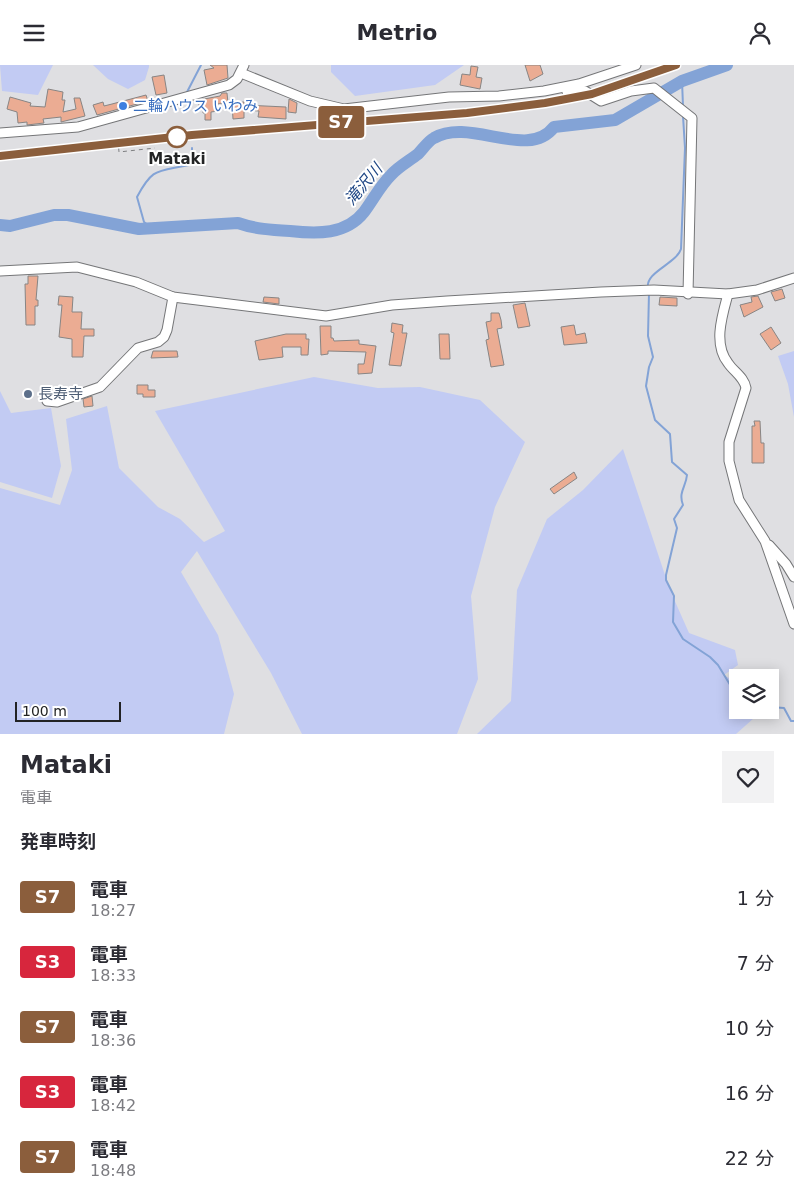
<!DOCTYPE html>
<html lang="ja">
<head>
<meta charset="utf-8">
<style>
	body { margin:0; font-family:"DejaVu Sans","Noto Sans JP",sans-serif; background:#f2f2f3; color:#2b2b33; height:100vh; display:flex; flex-direction:column; font-size:19px; white-space:nowrap }
	* { box-sizing:border-box; margin:0 }
	p { font-size:16px; color:#7c7c81 }
	.icon { flex:none; width:28px; height:28px; fill:none; stroke:currentColor; stroke-width:2; stroke-linecap:round; stroke-linejoin:round }
	.map { position:relative; height:669px; overflow:hidden }
	.panel { display:flex; flex-direction:column; background:#fff; flex:1 }
	.panel>* { flex:none }
	.badge { padding:0 10px; border-radius:4px; font-size:18px; line-height:32px }
	.buttons { position:absolute; left:729px; top:604px; display:grid; gap:10px }
	.buttons a { display:grid; place-items:center; width:50px; height:50px; border-radius:0px; background:#fff; box-shadow:0 2px 12px #0003; font-size:25px }
	.scale { position:absolute; left:15px; bottom:12px; width:106px; box-sizing:border-box; padding-left:5px; border:2px solid #222324; border-top:0; font-size:14px; line-height:18px; white-space:nowrap; color:#222324; -webkit-text-stroke:4px #fff; paint-order:stroke }
	.map>.badge { position:absolute; translate:-50% -50%; box-shadow:0 0 0 2px #fff }
	h2 { padding:0 20px; font-size:19px; line-height:45px }
	.round { display:grid; place-items:center; flex:none; width:52px; height:52px; border-radius:0px; background:#f2f2f3 }
	.headline { display:flex; align-items:center; justify-content:space-between; height:85px; padding:0 20px }
	h1 { font-size:24px; font-weight:600; line-height:38px }
	ul { padding:0; list-style:none }
	li { display:flex; align-items:center; gap:15px; height:65px; padding:0 20px }
	li div { flex:1 }
	li b { display:block; font-size:19px }
	li em { font-style:normal }
	li .badge { min-width:55px; font-weight:700; text-align:center }
	header { display:flex; justify-content:space-between; align-items:center; height:65px; padding:0 20px; background:#fff; font-size:22px; font-weight:600 }
	.map>svg:first-child { display:block }
</style>
</head>
<body>
<header><svg class="icon" aria-label="menu" viewBox="0 0 24 24"><path d="M4 6h16M4 12h16M4 18h16"/></svg>Metrio<svg class="icon" aria-label="person" viewBox="0 0 24 24"><circle cx="12" cy="8" r="4"/><path d="M4 21q1-7 8-7t8 7"/></svg></header>
<div class="map">
<svg width="794" height="669" viewBox="0 0 794 669">
	<rect width="100%" height="100%" fill="#dfdfe2"/>
	<!-- green -->
	<g fill="#c2cbf3">
		<path d="M0,0H53L38,30L2,26Z"/>
		<path d="M93,0H149V2L145,15L128,24L108,14Z"/>
		<path d="M331,0H464L435,20L355,31L331,7Z"/>
		<path d="M794,286V352L788,319L778,291Z"/>
		<path d="M314,312L378,323L420,322L480,335L525,377L495,442L471,531L478,614L457,669H302L271,608L197,486L181,507L218,570L234,629L224,669H0V423L60,440L72,405L66,354L107,341L119,403L158,442L180,454L204,477L225,466L155,346Z"/>
		<path d="M0,326L11,348L51,343L61,401L52,433L0,417Z"/>
		<path d="M623,384L670,525L689,568L735,585L738,600L724,610L737,618L738,645H763L736,669H477L511,636L517,525L547,454L583,425Z"/>
	</g>
	<g fill="none" stroke-linecap="round" stroke-linejoin="round">
		<!-- stream -->
		<g stroke="#83a3d6" stroke-width="2">
			<path d="M682,16L683,41"/>
			<path d="M186,29L201,0"/>
			<path d="M152,163L144,157L137,132C153,102 157,107 189,100L192,96V83"/>
			<path d="M648,223C645,207 676,199 681,184L685,83L683,51"/>
			<path d="M649,228L648,271L653,292L649,302L646,321L655,355L670,369L672,397L687,410C686,422 678,427 683,440L674,454L677,463L666,510V515L674,531L673,557L683,574L710,592L718,600L732,623L738,626"/>
			<path d="M770,642L784,643L791,656H794"/>
		</g>
		<!-- river -->
		<path stroke="#83a3d6" stroke-width="12" d="M0,160L10,161L54,150H68L139,164L238,158C255,164 272,165 290,166C317,169 346,170 364,147C373,135 380,121 391,110C398,102 409,96 418,89C423,84 428,76 434,73C470,52 528,96 554,62L615,55L682,16L727,0"/>
	</g>
	<!-- building -->
	<g fill="#ebac93" stroke="#888584">
		<path d="M210,0H227L228,13L207,20L204,5L214,3Z"/>
		<path d="M525,0H540L543,9L530,16Z"/>
		<path d="M471,1L478,2L476,12L482,13L480,24L460,20L462,9L470,10Z"/>
		<path d="M164,10L167,28L156,30L152,12Z"/>
		<path d="M48,24L63,27L62,35H65L63,47L76,44L74,33H80L85,51L61,57V52L43,54L44,58L27,60V57L18,58L17,47L7,44L10,32L31,38L30,41L45,42Z"/>
		<path d="M222,28H227L228,38L217,39L218,46L211,47V55H205V48H203V42H199V35L220,31Z"/>
		<path d="M146,30L148,36L97,50L93,40L103,37L104,41L112,39Z"/>
		<path d="M289,34L297,38L296,48L288,47Z"/>
		<path d="M244,37V40L286,42V54L258,52L259,46L244,45V53L233,54L232,38Z"/>
		<path d="M28,211H38L36,235H38V241H35V260H26L25,219H28Z"/>
		<path d="M782,224L785,233L775,236L771,227Z"/>
		<path d="M59,231L73,232L72,247H82L81,264H94V271H84L83,292H72V274L59,272L62,240H58Z"/>
		<path d="M758,231L763,242L744,252L740,240L752,237L751,232Z"/>
		<path d="M264,232L279,233V239L263,237Z"/>
		<path d="M660,232L677,233V241L659,240Z"/>
		<path d="M525,238L530,261L518,263L513,240Z"/>
		<path d="M491,248H499L501,255L502,263L497,264L504,300L491,302L486,275L489,274L486,257L491,256Z"/>
		<path d="M392,258L403,260L402,268H407L401,301L389,300L394,268L391,267Z"/>
		<path d="M574,260L576,270L585,268L587,278L564,280L561,262Z"/>
		<path d="M320,261H331V273H333L334,276L359,275V279L376,281L372,308L358,309V299H364L366,287L328,286V289L321,290Z"/>
		<path d="M771,262L781,278L771,285L760,269Z"/>
		<path d="M286,269H306V274H309L308,290H301V282H282L283,292L259,295L255,276Z"/>
		<path d="M439,269H449L450,294H440Z"/>
		<path d="M153,286H177L178,292L151,293Z"/>
		<path d="M137,320H148V325H155V332H143V329H137Z"/>
		<path d="M92,331L93,341L84,342L83,334Z"/>
		<path d="M754,356H760L761,378H764V398H752V361H755Z"/>
		<path d="M574,407L577,413L554,429L550,424Z"/>
	</g>
	<g fill="none" stroke-linecap="round" stroke-linejoin="round">
		<defs>
			<g id="minor">
				<path d="M241,8L310,36L344,44L449,32L499,31L544,26L579,19L636,0"/>
				<path d="M567,27L585,26L601,36L631,26L654,23L692,53L688,229"/>
				<path d="M0,68L78,62L229,20L237,14L244,0"/>
				<path d="M0,206L77,202L136,217L173,232L326,251L392,240L447,236L601,227L654,225L728,229L757,225L794,213"/>
				<path d="M728,229C722,251 713,279 728,298C734,307 744,312 746,323L729,377V396L739,435L765,476L794,559"/>
				<path d="M47,336L57,337L100,322L138,283L158,277L164,272L167,265L173,232"/>
				<path d="M769,480L786,499L794,512"/>
			</g>
		</defs>
		<!-- minor casing -->
		<use href="#minor" stroke="#757678" stroke-width="11"/>
		<!-- path -->
		<path stroke="#7f8082" stroke-width="1" stroke-dasharray="4 4" stroke-linecap="butt" d="M118,75L119,87L155,83"/>
		<!-- minor -->
		<use href="#minor" stroke="#fff" stroke-width="9"/>
		<defs>
			<path id="rail" d="M0,91L192,70L467,48L545,38L592,29L677,0"/>
		</defs>
		<!-- rail casing -->
		<use href="#rail" stroke="#565658" stroke-width="4"/>
		<!-- rail -->
		<use href="#rail" stroke="#fff" stroke-width="2" stroke-dasharray="5.5" stroke-linecap="butt"/>
	</g>
	<g fill="none" stroke-linecap="round" stroke-linejoin="round">
		<defs>
			<path id="line" d="M0,91L192,70L467,48L545,38L592,29L676,0"/>
		</defs>
		<!-- line casing -->
		<use href="#line" stroke="#fff" stroke-width="11"/>
		<!-- line -->
		<use href="#line" stroke="#8b5e3c" stroke-width="8"/>
	</g>
	<!-- markers -->
	<circle fill="#3f7fe0" stroke="#fff" stroke-width="2" cx="123" cy="41" r="5"/>
	<circle fill="#fff" stroke="#8b5e3c" stroke-width="2.5" cx="177" cy="72" r="10"/>
	<circle fill="#5c6f8a" stroke="#fff" stroke-width="2" cx="28" cy="329" r="5"/>
	<g text-anchor="middle" stroke-width="4" stroke-linejoin="round" paint-order="stroke">
		<!-- shop labels -->
		<g font-size="15" fill="#366cbe" stroke="#fff" text-anchor="start">
			<text x="133" y="46">二輪ハウス いわみ</text>
		</g>
		<!-- stop labels -->
		<g font-size="15" font-weight="bold" fill="#222324" stroke="#fff">
			<text x="177" y="99">Mataki</text>
		</g>
		<!-- service labels -->
		<g font-size="15" fill="#4e5e75" stroke="#fff" text-anchor="start">
			<text x="38" y="334">長寿寺</text>
		</g>
		<!-- water labels -->
		<g font-size="16" font-style="italic" fill="#204785" stroke="#fff">
			<text transform="translate(363 119) rotate(-50)" y="6">滝沢川</text>
		</g>
	</g>
</svg>
<div class="buttons">
<a><svg class="icon" aria-label="layers" viewBox="0 0 24 24"><path d="M12 4l9 5-9 5-9-5zM3 14l9 5 9-5"/></svg></a>
</div>
<div class="scale">100 m</div>
<b class="badge" style="left:341px;top:57px;background:#8b5e3c;color:#fff">S7</b>
</div>
<section class="panel">
<div class="headline"><div><h1>Mataki</h1><p>電車</p></div><a class="round"><svg class="icon" aria-label="heart" viewBox="0 0 24 24"><path d="M12 20l-8-8c-3-5 5-10 8-4 3-6 11-1 8 4z"/></svg></a></div>
<h2>発車時刻</h2>
<ul>
<li><span class="badge" style="background:#8b5e3c;color:#fff">S7</span><div><b>電車</b><p>18:27</p></div><em>1 分</em></li>
<li><span class="badge" style="background:#d7263d;color:#fff">S3</span><div><b>電車</b><p>18:33</p></div><em>7 分</em></li>
<li><span class="badge" style="background:#8b5e3c;color:#fff">S7</span><div><b>電車</b><p>18:36</p></div><em>10 分</em></li>
<li><span class="badge" style="background:#d7263d;color:#fff">S3</span><div><b>電車</b><p>18:42</p></div><em>16 分</em></li>
<li><span class="badge" style="background:#8b5e3c;color:#fff">S7</span><div><b>電車</b><p>18:48</p></div><em>22 分</em></li>
</ul>
</section>
</body>
</html>
